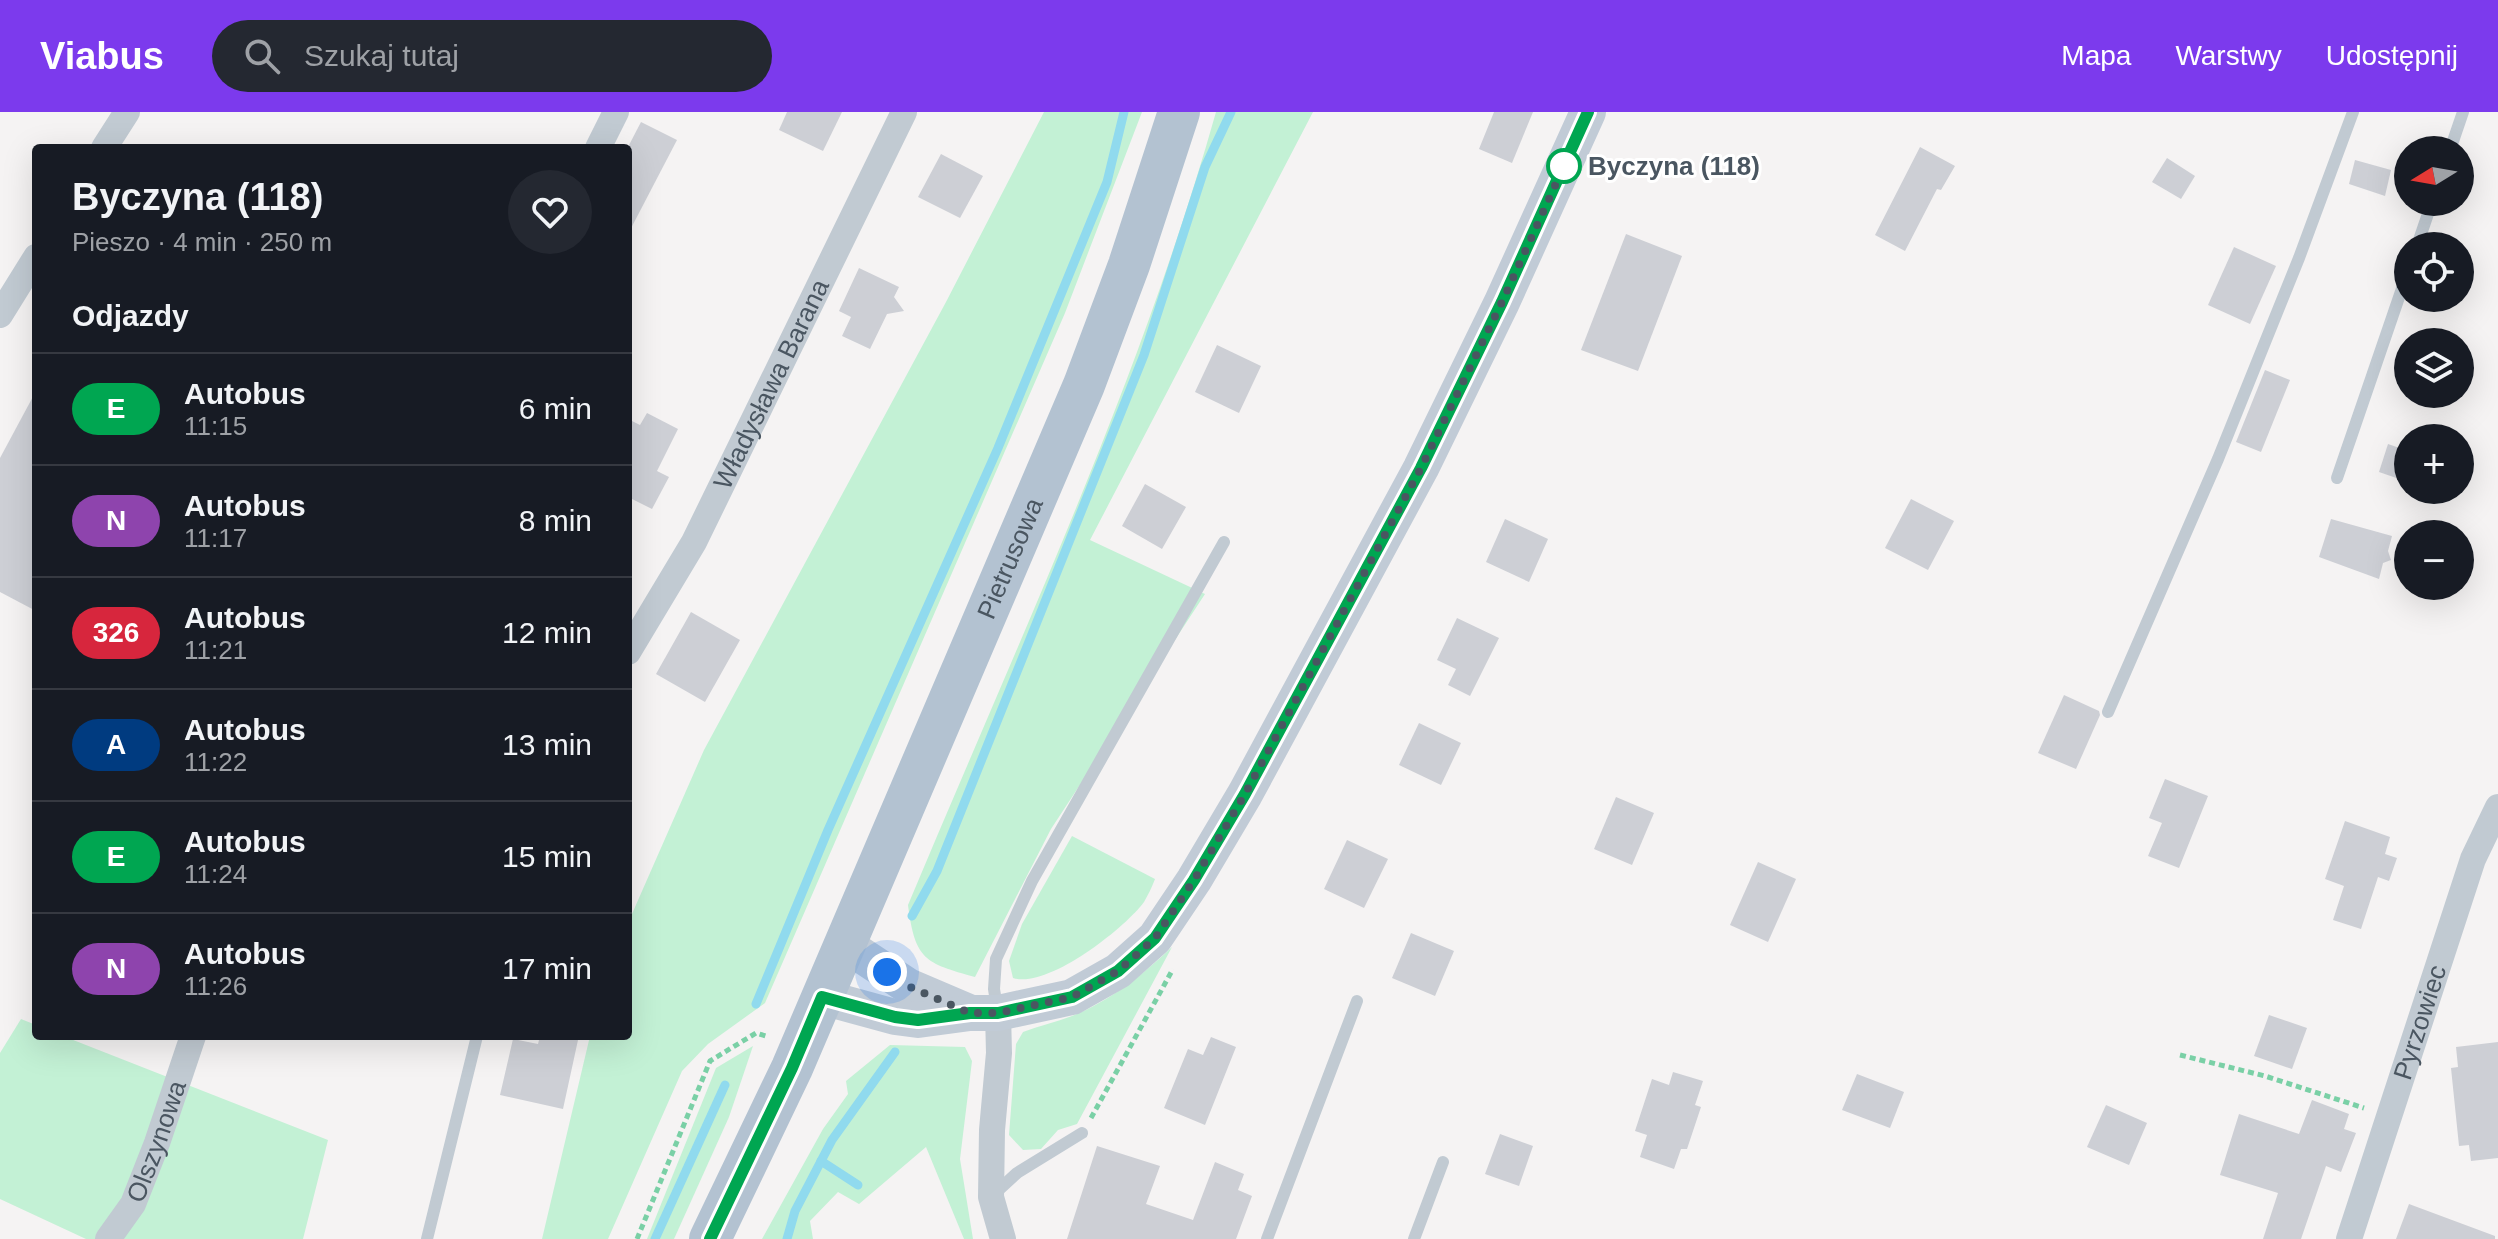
<!DOCTYPE html>
<html lang="pl">
<head>
<meta charset="utf-8">
<style>
	body { margin:0; font-family:Arial,sans-serif; background:#242831; color:#f1f3f6; height:100vh; display:flex; flex-direction:column; font-size:30px; white-space:nowrap }
	* { box-sizing:border-box; margin:0 }
	p { font-size:26px; color:#9ea1a6 }
	.icon { flex:none; width:44px; height:44px; fill:none; stroke:currentColor; stroke-width:2; stroke-linecap:round; stroke-linejoin:round }
	.map { position:relative; flex:1; overflow:hidden }
	.sheet { position:absolute; left:32px; top:32px; width:600px; height:896px; display:flex; flex-direction:column; background:#171b24; border-radius:8px; box-shadow:0 8px 32px #0002 }
	.sheet>* { flex:none }
	.badge { padding:0 16px; border-radius:26px; font-size:28px; line-height:52px }
	.needle { width:52px; rotate:259deg }
	.controls { position:absolute; left:2394px; top:24px; display:grid; gap:16px }
	.controls a { display:grid; place-items:center; width:80px; height:80px; border-radius:50%; background:#171b24; box-shadow:0 8px 32px #0002; font-size:40px }
	.you { position:absolute; width:40px; height:40px; margin:-20px; border:6px solid #fff; border-radius:50%; background:#1a73e8; box-shadow:0 0 0 12px #1a73e833 }
	.map>.badge { position:absolute; translate:-50% -50%; box-shadow:0 0 0 4px #fff }
	h2 { padding:0 40px; font-size:30px; line-height:72px }
	.round { display:grid; place-items:center; flex:none; width:84px; height:84px; border-radius:42px; background:#242831 }
	.head { display:flex; align-items:center; justify-content:space-between; height:136px; padding:0 40px }
	h1 { font-size:38px; font-weight:800; line-height:60px }
	ul { padding:0; list-style:none }
	li { display:flex; align-items:center; gap:24px; height:112px; padding:0 40px; border-top:2px solid #363941 }
	li div { flex:1 }
	li b { display:block; font-size:30px }
	li em { font-style:normal }
	li .badge { min-width:88px; font-weight:700; text-align:center }
	header { display:flex; align-items:center; gap:48px; box-sizing:border-box; height:112px; padding:0 40px; background:#7c3aed; color:#fff }
	header strong { font-size:38px }
	nav { display:flex; gap:44px; margin-inline-start:auto; font-size:28px }
	.search { width:560px; height:72px; background:#242831; display:flex; align-items:center; gap:20px; box-sizing:border-box; padding:0 28px; border-radius:44px; color:#9ea1a6; font-size:30px }
	.map>svg:first-child { display:block }
</style>
</head>
<body>
<header>
<strong>Viabus</strong>
<div class="search"><svg class="icon" aria-label="search" viewBox="0 0 24 24"><circle cx="10" cy="10" r="6"/><path d="M15 15l6 6"/></svg>Szukaj tutaj</div>
<nav><a>Mapa</a><a>Warstwy</a><a>Udostępnij</a></nav>
</header>
<div class="map">
<svg width="2498" height="1127" viewBox="0 0 2498 1127">
	<rect width="100%" height="100%" fill="#f5f3f3"/>
	<!-- green -->
	<g fill="#c3f1d5">
		<path d="M1044,0H1142L1065,201L765,891L708,932L682,959L608,1127H542L590,924H628V811L704,638L946,190Z"/>
		<path d="M1216,0H1313L1090,428L1205,482L1051,717L975,865C925,851 915,848 908,793C1017,532 1139,273 1216,0Z"/>
		<path d="M1072,724L1155,767C1152,775 1148,783 1144,790C1124,817 1047,877 1013,866L1009,849L1022,812Z"/>
		<path d="M1172,835L1077,1012L1058,1018L1041,1037L1023,1038L1009,1023L1016,932L1023,920C1039,914 1056,910 1072,904C1110,889 1142,863 1172,835Z"/>
		<path d="M21,907L36,913V924H63L328,1028L303,1127H86L0,1087V941Z"/>
		<path d="M890,933L965,935L972,949L960,1047L973,1127H964L926,1035L859,1092L838,1080L810,1109L813,1127H762L823,1017L848,982L846,969Z"/>
		<path d="M753,934L729,1005L674,1127H647L716,956Z"/>
	</g>
	<g fill="none" stroke-linecap="round" stroke-linejoin="round">
		<!-- stream -->
		<g stroke="#90daee" stroke-width="9">
			<path d="M912,804L937,759L1144,243L1205,55L1231,0"/>
			<path d="M756,892L828,718L998,336L1107,70L1124,0"/>
			<path d="M821,1049L858,1073"/>
			<path d="M655,1127L725,973"/>
			<path d="M787,1127L795,1099L832,1028L895,940"/>
		</g>
	</g>
	<!-- building -->
	<g fill="#cdcfd5">
		<path d="M787,0H842L823,39L779,18Z"/>
		<path d="M1494,0H1533L1512,51L1479,37Z"/>
		<path d="M641,10L677,28L628,122V35Z"/>
		<path d="M1920,35L1955,54L1941,78L1937,77L1905,139L1875,123Z"/>
		<path d="M941,42L983,64L960,106L918,85Z"/>
		<path d="M2167,46L2195,64L2181,87L2152,70Z"/>
		<path d="M2355,48L2391,58L2385,84L2349,72Z"/>
		<path d="M1626,122L1682,144L1638,259L1581,238Z"/>
		<path d="M2234,135L2276,154L2250,212L2208,193Z"/>
		<path d="M859,156L899,175L894,185L904,199L887,202L870,237L842,224L851,205L839,199Z"/>
		<path d="M1217,233L1261,254L1239,301L1195,280Z"/>
		<path d="M2265,258L2290,268L2261,340L2236,330Z"/>
		<path d="M36,279V499L0,480V346Z"/>
		<path d="M647,301L678,317L657,359L669,365L652,397L628,385V307L640,313Z"/>
		<path d="M2388,332L2408,339V370L2379,360Z"/>
		<path d="M1145,372L1186,395L1162,437L1122,414Z"/>
		<path d="M1911,387L1954,409L1928,458L1885,436Z"/>
		<path d="M1505,407L1548,427L1529,470L1486,450Z"/>
		<path d="M2331,407L2392,424L2388,439L2391,448L2383,451L2379,467L2319,445Z"/>
		<path d="M691,500L740,528L705,590L656,562Z"/>
		<path d="M1457,506L1499,526L1470,584L1448,573L1456,557L1437,548Z"/>
		<path d="M2064,583L2099,599L2100,603L2076,657L2038,641Z"/>
		<path d="M1419,611L1461,631L1441,673L1399,653Z"/>
		<path d="M2165,667L2208,684L2179,756L2148,744L2162,711L2149,706Z"/>
		<path d="M1616,685L1654,701L1632,753L1594,737Z"/>
		<path d="M2345,709L2390,725L2385,742L2397,746L2389,769L2378,765L2361,817L2333,808L2344,774L2325,767Z"/>
		<path d="M1347,728L1388,747L1364,796L1324,777Z"/>
		<path d="M1758,750L1796,767L1768,830L1730,813Z"/>
		<path d="M1411,821L1454,839L1435,884L1392,866Z"/>
		<path d="M2269,903L2307,916L2292,957L2254,944Z"/>
		<path d="M540,924H560L578,928L563,997L500,983L513,927L538,932Z"/>
		<path d="M1211,925L1236,935L1205,1013L1164,996L1188,937L1203,943Z"/>
		<path d="M2498,930V1046L2471,1049L2469,1033L2459,1034L2451,956L2458,955L2456,935Z"/>
		<path d="M1673,960L1703,969L1695,993L1701,995L1687,1037H1681L1674,1057L1640,1045L1647,1023L1635,1019L1652,967L1669,973Z"/>
		<path d="M1857,962L1904,980L1890,1016L1842,998Z"/>
		<path d="M2312,988L2349,1002L2344,1017L2356,1021L2341,1060L2326,1054L2301,1127H2263L2278,1081L2220,1063L2239,1002L2299,1022Z"/>
		<path d="M2106,993L2147,1011L2129,1053L2087,1035Z"/>
		<path d="M1500,1022L1533,1034L1519,1074L1485,1062Z"/>
		<path d="M1097,1034L1160,1054L1146,1092L1193,1108L1215,1050L1244,1062L1238,1078L1252,1084L1236,1127H1067Z"/>
		<path d="M2409,1092L2495,1124V1127H2396Z"/>
	</g>
	<g fill="none" stroke-linecap="round" stroke-linejoin="round">
		<!-- path -->
		<g stroke="#7ad0a6" stroke-width="5" stroke-dasharray="6 4" stroke-linecap="butt">
			<path d="M2180,943L2265,964L2364,996"/>
			<path d="M1091,1006L1173,857"/>
			<path d="M637,1127L710,949L756,921L769,925"/>
		</g>
		<!-- lane -->
		<g stroke="#c1cad2" stroke-width="12">
			<path d="M2450,38L2463,0"/>
			<path d="M2417,134L2432,90"/>
			<path d="M2337,366L2408,159"/>
			<path d="M2108,600L2218,347L2299,146L2353,0"/>
			<path d="M997,896L994,877L996,847L1032,769L1224,430"/>
			<path d="M993,1083L1017,1061L1082,1021"/>
			<path d="M427,1127L477,924"/>
			<path d="M1267,1127L1357,889"/>
			<path d="M1414,1127L1443,1050"/>
		</g>
		<!-- street -->
		<g stroke="#c1cad2" stroke-width="26">
			<path d="M104,36L127,0"/>
			<path d="M598,36L616,0"/>
			<path d="M0,203L36,145"/>
			<path id="s1" d="M628,540L694,430L904,0"/>
			<path d="M998,901L999,941L992,1018L991,1085L1003,1127"/>
			<path id="s2" d="M108,1127L133,1092L157,1031L193,924"/>
			<path id="s3" d="M2349,1127L2473,747L2498,695"/>
		</g>
		<!-- secondary -->
		<g stroke="#c1cbd6" stroke-width="36">
			<path d="M846,833L908,874L969,900"/>
			<path d="M822,885L895,905L918,908L970,901H998L1072,885L1118,859L1155,826L1194,768L1245,682L1421,356L1502,190L1588,0"/>
		</g>
		<!-- primary -->
		<path stroke="#b3c2d1" stroke-width="42" id="s4" d="M710,1127L792,956L1084,273L1129,153L1179,0"/>
	</g>
	<g fill="none" stroke-linecap="round" stroke-linejoin="round">
		<defs>
			<path id="line" d="M710,1127L792,956L822,885L895,905L918,908L970,901H998L1072,885L1118,859L1155,826L1194,768L1245,682L1421,356L1502,190L1588,0"/>
		</defs>
		<!-- line casing -->
		<use href="#line" stroke="#fff" stroke-width="18"/>
		<!-- line -->
		<use href="#line" stroke="#00a651" stroke-width="12"/>
		<!-- walk -->
		<path stroke="#4a5661" stroke-width="8" stroke-dasharray="0 14.4" d="M887,860L908,874L970,901H998L1072,885L1118,859L1155,826L1194,768L1245,682L1421,356L1502,190L1564,54"/>
	</g>
	<!-- markers -->
	<circle fill="#fff" stroke="#00a651" stroke-width="4" cx="1564" cy="54" r="16"/>
	<g text-anchor="middle" stroke-width="6" stroke-linejoin="round" paint-order="stroke">
		<!-- stop labels -->
		<g font-size="26" font-weight="bold" fill="#4a5661" stroke="#fff" text-anchor="start">
			<text x="1588" y="63">Byczyna (118)</text>
		</g>
		<!-- street labels -->
		<g font-size="26" fill="#4a5661" stroke="#fff">
			<text dy="9" stroke="none"><textPath href="#s1" startOffset="304">Władysława Barana</textPath></text>
			<text dy="9" stroke="none"><textPath href="#s4" startOffset="744">Pietrusowa</textPath></text>
			<text dy="9" stroke="none"><textPath href="#s3" startOffset="228">Pyrzowiec</textPath></text>
			<text dy="9" stroke="none"><textPath href="#s2" startOffset="110">Olszynowa</textPath></text>
		</g>
	</g>
</svg>
<div class="controls">
<a><svg class="needle" viewBox="-14 -14 28 28"><path d="M0-13l5 13h-10z" fill="#e53935"/><path d="M0 13l5-13h-10z" fill="#9ea1a6"/></svg></a>
<a><svg class="icon" aria-label="locate" viewBox="0 0 24 24"><circle cx="12" cy="12" r="6"/><path d="M12 2v4M12 18v4M2 12h4M18 12h4"/></svg></a>
<a><svg class="icon" aria-label="layers" viewBox="0 0 24 24"><path d="M12 4l9 5-9 5-9-5zM3 14l9 5 9-5"/></svg></a>
<a>+</a>
<a>−</a>
</div>
<div class="you" style="left:887px;top:860px"></div>
<section class="sheet">
<div class="head"><div><h1>Byczyna (118)</h1><p>Pieszo · 4 min · 250 m</p></div><a class="round"><svg class="icon" aria-label="heart" viewBox="0 0 24 24"><path d="M12 20l-8-8c-3-5 5-10 8-4 3-6 11-1 8 4z"/></svg></a></div>
<h2>Odjazdy</h2>
<ul>
<li><span class="badge" style="background:#00a651;color:#fff">E</span><div><b>Autobus</b><p>11:15</p></div><em>6 min</em></li>
<li><span class="badge" style="background:#8e44ad;color:#fff">N</span><div><b>Autobus</b><p>11:17</p></div><em>8 min</em></li>
<li><span class="badge" style="background:#d7263d;color:#fff">326</span><div><b>Autobus</b><p>11:21</p></div><em>12 min</em></li>
<li><span class="badge" style="background:#003b80;color:#fff">A</span><div><b>Autobus</b><p>11:22</p></div><em>13 min</em></li>
<li><span class="badge" style="background:#00a651;color:#fff">E</span><div><b>Autobus</b><p>11:24</p></div><em>15 min</em></li>
<li><span class="badge" style="background:#8e44ad;color:#fff">N</span><div><b>Autobus</b><p>11:26</p></div><em>17 min</em></li>
</ul>
</section>
</div>
</body>
</html>
